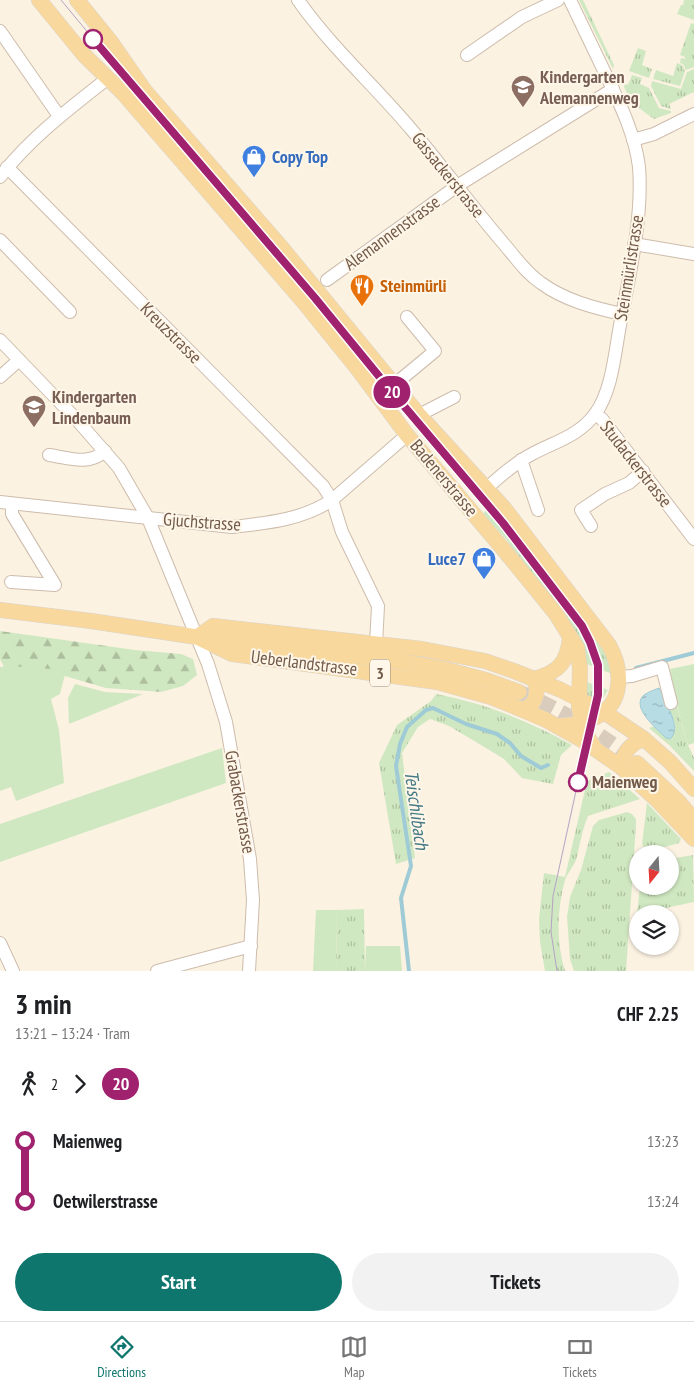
<!DOCTYPE html>
<html lang="en">
<head>
<meta charset="utf-8">
<style>
	body { margin:0; font-family:"PT Sans Narrow",sans-serif; background:#f2f2f2; color:#202124; height:100vh; display:flex; flex-direction:column; font-size:19px; white-space:nowrap }
	* { box-sizing:border-box; margin:0 }
	p { font-size:16px; color:#757577 }
	.icon { flex:none; width:28px; height:28px; fill:none; stroke:currentColor; stroke-width:2; stroke-linecap:round; stroke-linejoin:round }
	.map { position:relative; height:971px; overflow:hidden }
	.drawer { display:flex; flex-direction:column; background:#fff; flex:1 }
	.drawer>* { flex:none }
	.badge { padding:0 10px; border-radius:16px; font-size:18px; line-height:32px }
	.needle { width:32px; rotate:198deg }
	.controls { position:absolute; left:629px; top:845px; display:grid; gap:10px }
	.controls a { display:grid; place-items:center; width:50px; height:50px; border-radius:50%; background:#fff; box-shadow:0 1px 4px #0004; font-size:25px }
	.map>.badge { position:absolute; translate:-50% -50%; box-shadow:0 0 0 2px #fff }
	.legs { display:flex; align-items:center; gap:8px; height:55px; padding:0 15px; font-size:16px }
	.legs p { margin-inline-start:auto }
	.summary { display:flex; align-items:center; justify-content:space-between; height:85px; padding:0 15px }
	h1 { font-size:28px; font-weight:700; line-height:38px }
	.primary-button { display:flex; gap:10px; margin-top:auto; padding:10px 15px }
	.primary-button a { flex:1; height:58px; border-radius:30px; background:#0f766e; color:#fff; font-size:20px; font-weight:700; line-height:58px; text-align:center }
	.primary-button a+a { background:#f2f2f2; color:#202124 }
	ul { padding:0 15px; list-style:none }
	li { display:flex; align-items:center; gap:18px; height:60px; font-size:19px }
	li i { display:grid; place-items:center; width:8px; height:100%; margin:0 6px; background:currentColor }
	li i::after { content:''; width:12px; height:12px; margin:-6px; border:4px solid; border-radius:50%; background:#fff }
	li p { margin-inline-start:auto }
	li:first-child i { background:linear-gradient(#0000 50%,currentColor 0) }
	li:last-child i { background:linear-gradient(currentColor 50%,#0000 0) }
	.menu { display:flex; justify-content:space-around; align-items:center; height:70px; border-top:1px solid #e0e0e0; background:#fff; font-size:14px; color:#757577 }
	.menu a { display:grid; justify-items:center; gap:2px }
	.menu .active { color:#0f766e }
	.map>svg:first-child { display:block }
</style>
</head>
<body>
<div class="map">
<svg width="694" height="971" viewBox="0 0 694 971">
	<defs>
		<pattern id="grass-tufts" width="24" height="20" patternUnits="userSpaceOnUse" patternTransform="scale(1.25)"><rect width="24" height="20" fill="#d0e8c1"/><path d="M3 7l-1-3M5 7V3M7 7l1-3M15 17l-1-3M17 17v-4M19 17l1-3" fill="none" stroke="#adbf9f"/></pattern>
		<pattern id="forest-firs" width="22" height="20" patternUnits="userSpaceOnUse" patternTransform="scale(1.25)"><rect width="22" height="20" fill="#d0e8c1"/><path d="M5 1l3.5 6h-7zM16 11l3.5 6h-7z" fill="#adbf9f"/></pattern>
		<pattern id="water-ripples" width="26" height="14" patternUnits="userSpaceOnUse" patternTransform="scale(1.25)"><rect width="26" height="14" fill="#b7dce4"/><path d="M2 4q2-2 4 0t4 0M15 11q2-2 4 0t4 0" fill="none" stroke="#99b5bb"/></pattern>
	</defs>
	<rect width="100%" height="100%" fill="#fbf2e2"/>
	<!-- grass -->
	<g fill="url(#grass-tufts)">
		<path d="M579,0H583L614,65L613,69Z"/>
		<path d="M684,0H694V20L677,14L681,5H683Z"/>
		<path d="M691,23L694,24V67L686,70L683,64L680,63L681,58L685,59V57L680,55Z"/>
		<path d="M638,48L646,51L642,65L652,69L649,78L629,71Z"/>
		<path d="M677,63L682,65L685,71L680,86L653,79L656,70L673,76Z"/>
		<path d="M694,69V92L669,104L671,109L661,106L651,86L652,81L681,89L687,72Z"/>
		<path d="M632,75L642,78L640,84L649,88L659,108L671,111V113L654,119L632,103L624,87L625,84L628,85Z"/>
		<path d="M492,505L604,651L610,668V673L584,663L539,583L506,539L484,515V512Z"/>
		<path d="M584,681L608,690L602,700L586,698Z"/>
		<path d="M436,694C484,703 529,721 572,745L561,755L553,784L522,778L504,759L476,742L449,726L430,719L418,727L402,753L415,858L396,864L379,763L397,725L431,701Z"/>
		<path d="M676,703L688,745L694,758V771L669,745L649,728L655,726L666,738L675,726L668,706Z"/>
		<path d="M609,772L640,799L588,816C582,830 580,845 576,860C573,867 567,874 565,880C557,909 556,942 565,971H545L540,942L539,919L544,873L565,877L587,781Z"/>
		<path d="M647,803L681,839L679,843L647,852L642,844Z"/>
		<path d="M627,812L632,814L636,819V825L626,971H574L570,959L567,917L570,897L581,870L593,826L599,820Z"/>
		<path d="M693,855L694,902L637,914L640,886H670V859Z"/>
		<path d="M364,909L365,971H336L337,910Z"/>
	</g>
	<!-- forest -->
	<path fill="url(#forest-firs)" d="M0,631L135,650L181,654L193,659L197,675L183,686L161,692L106,688L44,670L6,671L0,659Z"/>
	<!-- garden -->
	<g fill="#d0e8c1">
		<path d="M694,664V743L688,745L675,698L670,669Z"/>
		<path d="M7,666L66,670L60,694L51,699L59,730L64,783L16,801L11,787L0,791V667Z"/>
		<path d="M75,684L105,692L143,694L69,724L68,698Z"/>
		<path d="M222,748L226,783L0,862V824Z"/>
		<path d="M316,910H337L336,971H313Z"/>
		<path d="M366,946H400L402,971H365Z"/>
	</g>
	<!-- water -->
	<path fill="url(#water-ripples)" stroke="#9ecbd5" d="M659,688C664,700 683,729 670,739L666,738C657,729 630,707 644,695C648,692 654,690 659,688Z"/>
	<g fill="none" stroke-linecap="round" stroke-linejoin="round">
		<!-- stream -->
		<g stroke="#9ecbd5" stroke-width="4">
			<path d="M636,668L694,653"/>
			<path d="M409,971L401,898L411,866L396,766L400,744L407,727L426,710L433,708L466,724L497,734L510,743L521,756L541,768L548,765"/>
		</g>
		<!-- major-tunnel -->
		<path stroke="#d9ccbc" stroke-width="15" stroke-dasharray="15 8" stroke-linecap="butt" d="M519,692C563,711 599,732 636,762"/>
		<defs>
			<g id="minor">
				<path d="M298,0C331,47 374,85 411,129C443,167 472,207 504,244C516,258 526,273 541,283C564,300 594,308 622,314"/>
				<path d="M0,31L59,116"/>
				<path d="M467,55L522,17L558,0"/>
				<path d="M633,140L654,134L694,114"/>
				<path d="M7,167L323,486L332,500L342,532L378,606L376,644"/>
				<path d="M0,177C30,138 70,108 108,78"/>
				<path d="M0,240L70,312"/>
				<path d="M634,244L694,254"/>
				<path d="M327,280L457,186L613,89"/>
				<path d="M0,340L77,420L119,468L148,518L189,618L208,664L226,722L250,859L253,900L249,971"/>
				<path d="M0,377L19,360"/>
				<path d="M394,385L435,351L407,317"/>
				<path d="M595,414L602,419L694,539"/>
				<path d="M419,415L454,397"/>
				<path d="M49,455C70,458 88,466 105,451"/>
				<path d="M521,460L538,510"/>
				<path d="M487,488C501,475 515,463 532,454C554,442 579,436 595,414C613,390 615,349 621,320C630,273 643,215 639,167C635,134 620,104 606,75C594,50 582,25 570,0"/>
				<path d="M0,502L232,527C267,523 302,520 332,500L407,435"/>
				<path d="M591,526L581,510L605,494L629,483L643,471"/>
				<path d="M11,582L55,585L12,514V504"/>
				<path d="M619,677L632,676L662,667L671,703"/>
				<path d="M0,943L13,971"/>
				<path d="M157,971L251,946"/>
			</g>
			<g id="major">
				<path d="M39,0L84,55L123,93L302,300L357,368L407,435L504,550L556,614L577,648L580,668L579,708L584,730L595,749"/>
				<path d="M77,0L111,42L145,91L282,248L419,415L504,508L609,645C622,668 625,703 596,717C585,723 571,725 558,726"/>
				<path d="M0,610L91,621L197,637L392,660L444,669L486,680L519,692"/>
				<path d="M197,637L232,654L437,682L491,697L523,710L546,720L582,740L621,767L657,800L694,839"/>
				<path d="M197,637L213,626L422,649L485,661L514,671L561,690L604,712L644,739L670,762L694,789"/>
				<path d="M523,710C537,704 539,692 534,679C559,672 567,663 570,638"/>
				<path d="M637,763L678,801L694,820"/>
				<path d="M621,767C624,752 629,744 644,739"/>
			</g>
		</defs>
		<!-- minor casing -->
		<use href="#minor" stroke="#cebcac" stroke-width="14"/>
		<!-- major casing -->
		<use href="#major" stroke="#dad4d0" stroke-width="16"/>
		<!-- minor -->
		<use href="#minor" stroke="#fff" stroke-width="12"/>
		<!-- major -->
		<use href="#major" stroke="#f8d89c" stroke-width="15"/>
		<!-- tram -->
		<path stroke="#b5a2c4" stroke-width="1" d="M61,0L143,99L315,298L387,386L503,523L581,626C595,650 600,667 597,695L553,896L551,932L557,971"/>
	</g>
	<g fill="none" stroke-linecap="round" stroke-linejoin="round">
		<defs>
			<path id="line-1" d="M93,39L315,298L387,386L503,523L582,626L590,642L598,665V695L578,782"/>
		</defs>
		<!-- line-1 casing -->
		<use href="#line-1" stroke="#fff" stroke-width="11"/>
		<!-- line-1 -->
		<use href="#line-1" stroke="#a0216e" stroke-width="8"/>
	</g>
	<!-- icons -->
	<defs>
		<symbol id="school-pin" viewBox="-11 -11 22 30"><path d="M0 17L-7.5 6A9.5 9.5 0 1 1 7.5 6Z" fill="#8d6e63" stroke="#fef6e8"/><path d="M0-5L7-2L0 1L-7-2ZM-4 1L0 2.5L4 1V4Q0 6-4 4Z" fill="#fff"/></symbol>
		<symbol id="shop-pin" viewBox="-11 -11 22 30"><path d="M0 17L-7.5 6A9.5 9.5 0 1 1 7.5 6Z" fill="#3f7fe0" stroke="#fef6e8"/><path d="M-5-2.5h2.3a2.7 3.5 0 0 1 5.4 0H5L5.5 6h-11ZM-1.5-2.5h3a1.5 2.3 0 0 0-3 0Z" fill="#fff"/></symbol>
		<symbol id="restaurant-pin" viewBox="-11 -11 22 30"><path d="M0 17L-7.5 6A9.5 9.5 0 1 1 7.5 6Z" fill="#e8710a" stroke="#fef6e8"/><path d="M-5-6h1v4h1v-4h1v4h1v-4h1v5L-1.5 .5V6h-2V.5L-5-1ZM5-6V6H3V1.5H1.5Q1.5-4 5-6Z" fill="#fff"/></symbol>
	</defs>
	<g fill-rule="evenodd">
		<use href="#school-pin" x="509" y="73" width="28" height="38"/>
		<use href="#shop-pin" x="240" y="143" width="28" height="38"/>
		<use href="#restaurant-pin" x="348" y="272" width="28" height="38"/>
		<use href="#school-pin" x="20" y="393" width="28" height="38"/>
		<use href="#shop-pin" x="470" y="545" width="28" height="38"/>
	</g>
	<!-- markers -->
	<g fill="#fff" stroke="#a0216e" stroke-width="2.5">
		<circle cx="93" cy="39" r="9"/>
		<circle cx="578" cy="782" r="9"/>
	</g>
	<g text-anchor="middle" stroke-width="4" stroke-linejoin="round" paint-order="stroke">
		<!-- shield labels -->
		<rect fill="#fef6e8" stroke="#9c8879" stroke-width="1" x="370" y="659.5" width="20" height="27" rx="4"/>
		<g font-size="16" font-weight="bold" fill="#725949">
			<text x="380" y="679">3</text>
		</g>
		<!-- education labels -->
		<g font-size="18" font-weight="bold" fill="#785e54" stroke="#fef6e8" text-anchor="start">
			<text x="540" y="83">Kindergarten<tspan x="540" dy="21">Alemannenweg</tspan></text>
			<text x="52" y="403">Kindergarten<tspan x="52" dy="21">Lindenbaum</tspan></text>
		</g>
		<!-- shop labels -->
		<g font-size="18" font-weight="bold" fill="#366cbe" stroke="#fef6e8" text-anchor="start">
			<text x="272" y="163">Copy Top</text>
			<text x="466" y="565" text-anchor="end">Luce7</text>
		</g>
		<!-- street labels -->
		<g font-size="18" fill="#725949" stroke="#fef6e8">
			<text transform="translate(448 175) rotate(51)" y="6">Gassackerstrasse</text>
			<text transform="translate(392 233) rotate(-36)" y="6">Alemannenstrasse</text>
			<text transform="translate(629 268) rotate(-81)" y="6">Steinmürlistrasse</text>
			<text transform="translate(171 333) rotate(45)" y="6">Kreuzstrasse</text>
			<text transform="translate(636 464) rotate(52)" y="6">Studackerstrasse</text>
			<text transform="translate(444 478) rotate(50)" y="6">Badenerstrasse</text>
			<text transform="translate(202 522) rotate(4)" y="6">Gjuchstrasse</text>
			<text transform="translate(304 663) rotate(7)" y="6">Ueberlandstrasse</text>
			<text transform="translate(240 802) rotate(80)" y="6">Grabackerstrasse</text>
		</g>
		<!-- food labels -->
		<g font-size="18" font-weight="bold" fill="#c56008" stroke="#fef6e8" text-anchor="start">
			<text x="380" y="292">Steinmürli</text>
		</g>
		<!-- stop labels -->
		<g font-size="18" font-weight="bold" fill="#725949" stroke="#fef6e8" text-anchor="start">
			<text x="592" y="788">Maienweg</text>
		</g>
		<!-- water labels -->
		<g font-size="19" font-style="italic" fill="#447985" stroke="#fef6e8">
			<text transform="translate(417 810) rotate(82)" y="7">Teischlibach</text>
		</g>
	</g>
</svg>
<div class="controls">
<a><svg class="needle" viewBox="-14 -14 28 28"><path d="M0-13l5 13h-10z" fill="#e53935"/><path d="M0 13l5-13h-10z" fill="#757577"/></svg></a>
<a><svg class="icon" aria-label="layers" viewBox="0 0 24 24"><path d="M12 4l9 5-9 5-9-5zM3 14l9 5 9-5"/></svg></a>
</div>
<b class="badge" style="left:392px;top:392px;background:#a0216e;color:#fff">20</b>
</div>
<section class="drawer">
<div class="summary"><div><h1>3 min</h1><p>13:21 – 13:24 · Tram</p></div><b>CHF 2.25</b></div>
<div class="legs"><svg class="icon" aria-label="walk" viewBox="0 0 24 24"><circle cx="13" cy="4" r="2"/><path d="M13 8l-2 6 4 7M11 14l-3 7M7 12l3-4h3l4 4"/></svg>2<svg class="icon" aria-label="forward" viewBox="0 0 24 24"><path d="M9 5l7 7-7 7"/></svg><b class="badge" style="background:#a0216e;color:#fff">20</b></div>
<ul>
<li><i style="color:#a0216e"></i><b>Maienweg</b><p>13:23</p></li>
<li><i style="color:#a0216e"></i><b>Oetwilerstrasse</b><p>13:24</p></li>
</ul>
<div class="primary-button"><a>Start</a><a>Tickets</a></div>
</section>
<nav class="menu">
<a class="active"><svg class="icon" aria-label="directions" viewBox="0 0 24 24"><path d="M12 3l9 9-9 9-9-9zM9 14v-3h6M13 9l2 2-2 2"/></svg>Directions</a>
<a><svg class="icon" aria-label="map" viewBox="0 0 24 24"><path d="M3 6l6-2 6 2 6-2v14l-6 2-6-2-6 2zM9 4v14M15 6v14"/></svg>Map</a>
<a><svg class="icon" aria-label="tickets" viewBox="0 0 24 24"><path d="M3 7h18v10H3zM15 7v10"/></svg>Tickets</a>
</nav>
</body>
</html>
